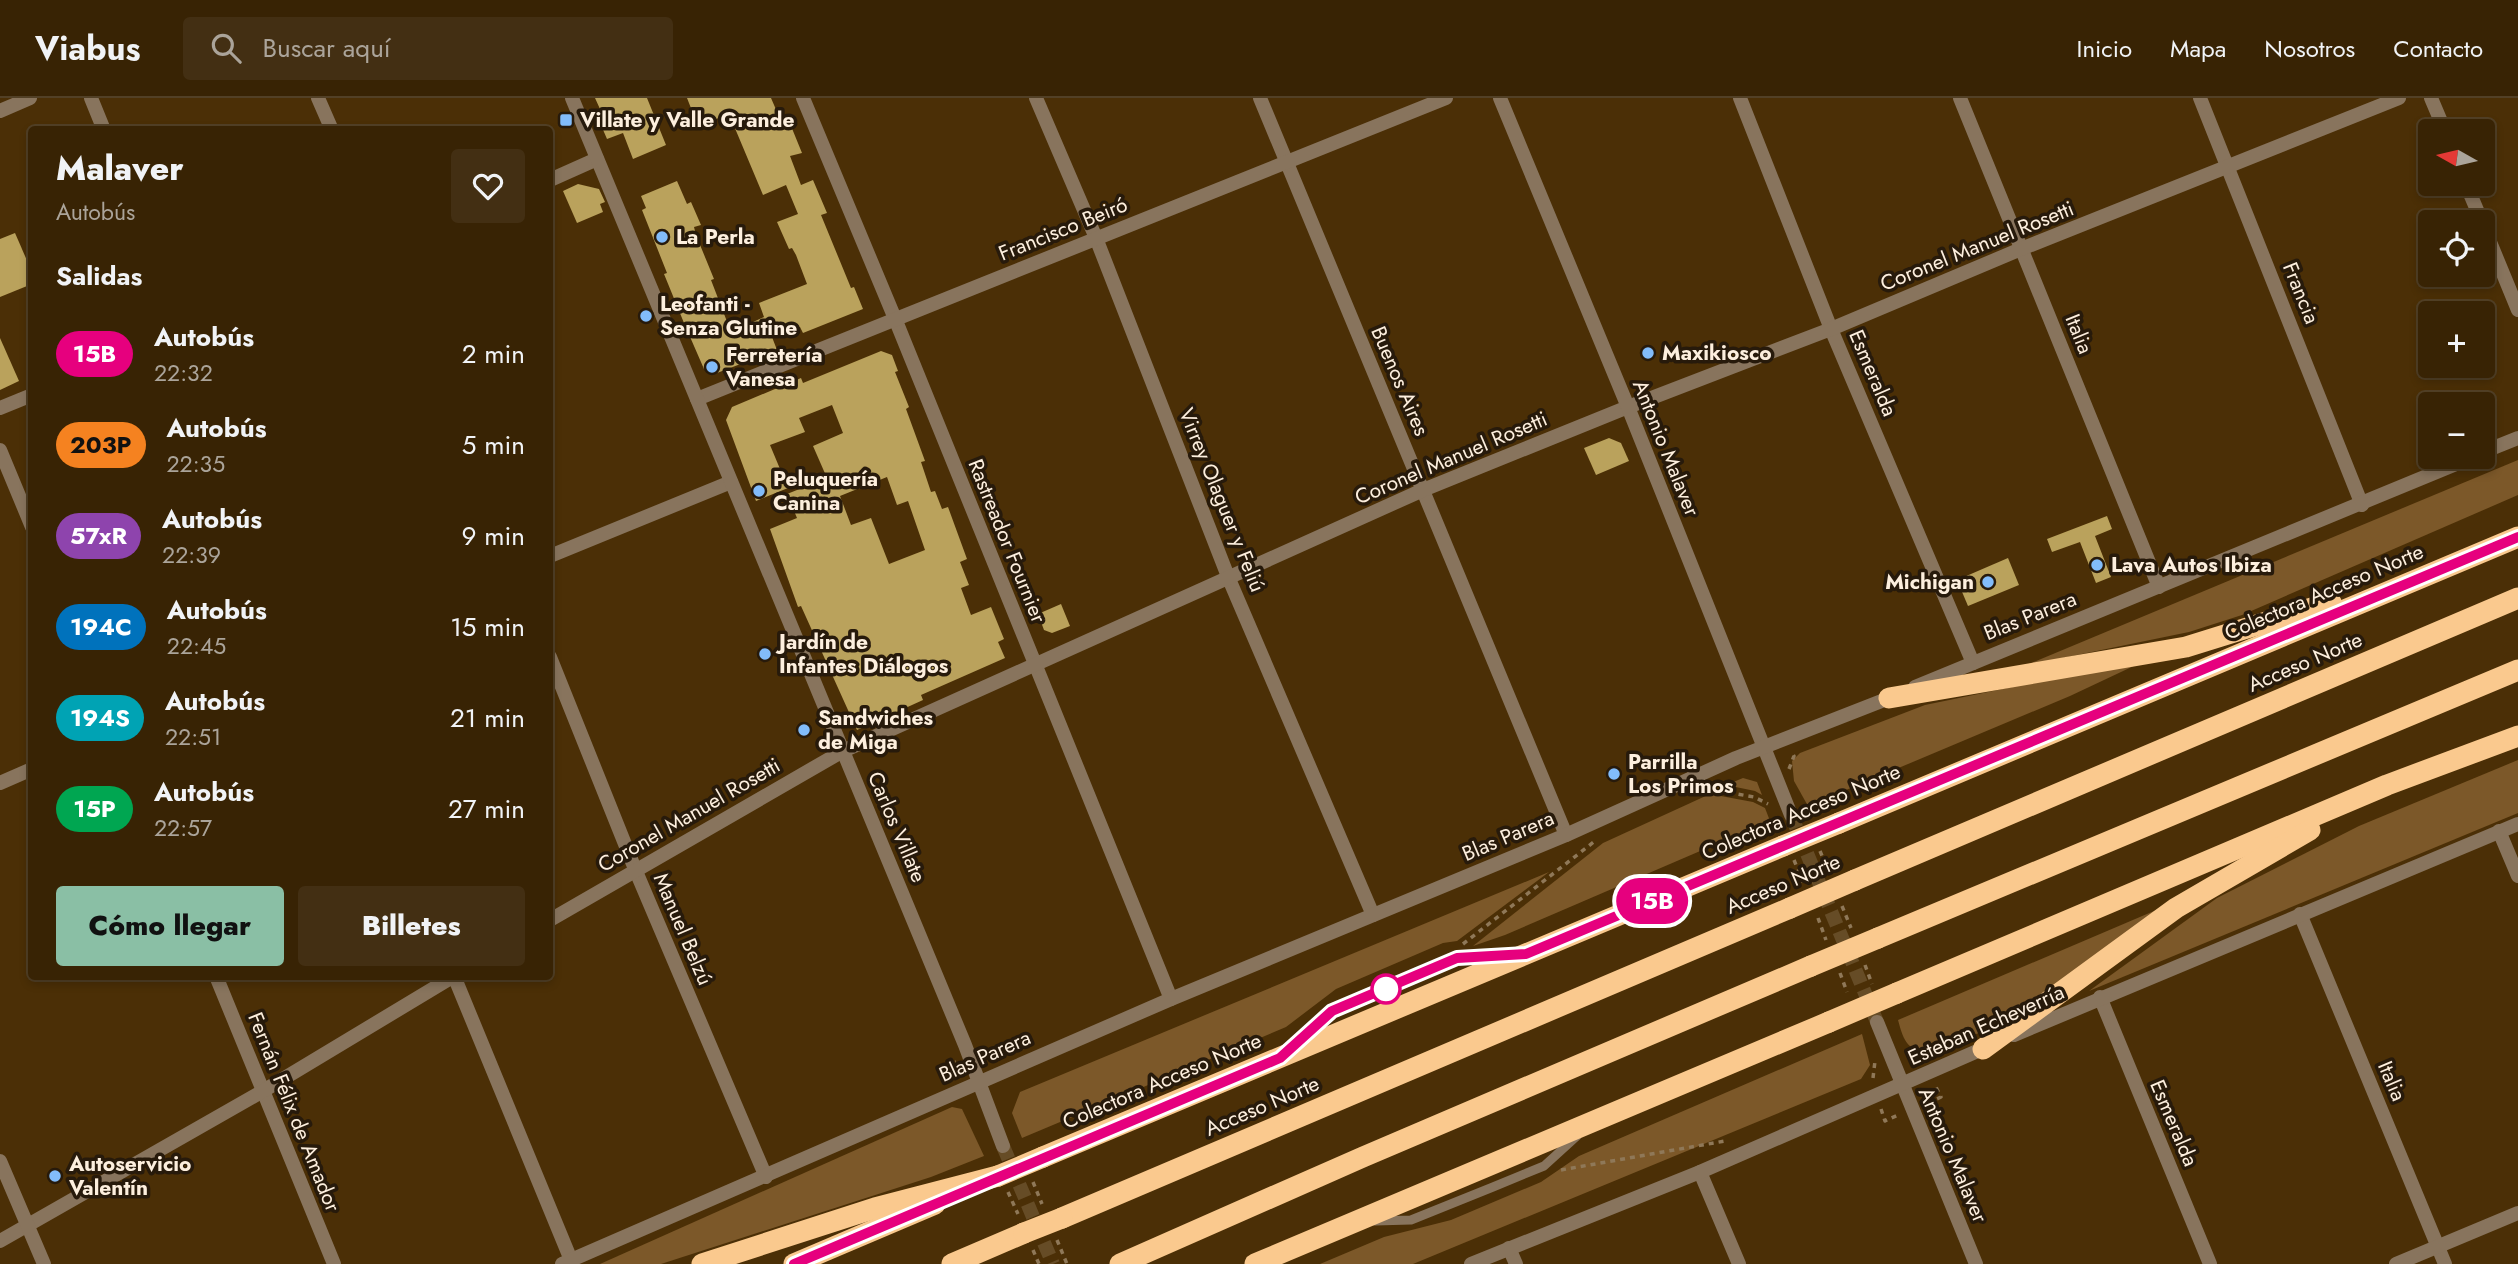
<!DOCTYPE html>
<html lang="es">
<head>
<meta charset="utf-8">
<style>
	body { margin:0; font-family:Jost,sans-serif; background:#432f13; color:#f1f3f6; height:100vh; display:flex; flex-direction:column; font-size:26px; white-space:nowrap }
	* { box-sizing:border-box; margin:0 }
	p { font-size:23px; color:#aba49a }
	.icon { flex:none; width:38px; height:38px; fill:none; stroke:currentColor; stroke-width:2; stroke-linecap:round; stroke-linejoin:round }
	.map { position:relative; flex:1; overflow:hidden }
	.drawer { position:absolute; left:28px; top:28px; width:525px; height:854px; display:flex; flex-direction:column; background:#382304; border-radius:7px; box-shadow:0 4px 10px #0003,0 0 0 2px #524026 }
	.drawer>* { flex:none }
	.badge { padding:0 14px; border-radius:23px; font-size:24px; line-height:46px }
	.needle { width:46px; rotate:278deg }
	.tools { position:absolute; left:2418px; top:21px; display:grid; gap:14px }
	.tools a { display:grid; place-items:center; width:77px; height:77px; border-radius:7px; background:#382304; box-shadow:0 4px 10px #0003,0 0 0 2px #524026; font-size:35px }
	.map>.badge { position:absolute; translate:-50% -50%; box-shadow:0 0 0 4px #fff }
	h2 { padding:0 28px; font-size:26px; line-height:63px }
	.round { display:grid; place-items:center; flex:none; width:74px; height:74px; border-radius:7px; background:#432f13 }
	.summary { display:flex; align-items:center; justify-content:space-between; height:119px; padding:0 28px }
	h1 { font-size:33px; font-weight:800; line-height:52px }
	.primary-button { display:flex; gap:14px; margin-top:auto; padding:14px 28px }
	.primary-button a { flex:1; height:80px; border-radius:7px; background:#8abfa5; color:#111; font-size:28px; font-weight:800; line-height:80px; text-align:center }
	.primary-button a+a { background:#432f13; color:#f1f3f6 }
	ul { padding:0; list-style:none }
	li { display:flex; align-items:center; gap:21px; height:91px; padding:0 28px }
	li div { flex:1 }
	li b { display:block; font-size:26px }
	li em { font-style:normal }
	li .badge { min-width:77px; font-weight:700; text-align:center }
	header { display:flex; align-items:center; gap:42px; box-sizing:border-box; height:98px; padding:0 35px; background:#382304; border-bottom:2px solid #524026 }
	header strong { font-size:33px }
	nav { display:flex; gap:38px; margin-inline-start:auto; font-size:24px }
	.search { width:490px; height:63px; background:#432f13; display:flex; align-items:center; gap:18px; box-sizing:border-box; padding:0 24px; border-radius:7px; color:#aba49a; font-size:26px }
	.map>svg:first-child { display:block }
</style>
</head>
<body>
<header>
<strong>Viabus</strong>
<div class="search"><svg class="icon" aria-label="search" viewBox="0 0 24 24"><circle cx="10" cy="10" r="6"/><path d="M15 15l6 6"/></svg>Buscar aquí</div>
<nav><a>Inicio</a><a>Mapa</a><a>Nosotros</a><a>Contacto</a></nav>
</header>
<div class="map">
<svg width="2518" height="1166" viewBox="0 0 2518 1166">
	<rect width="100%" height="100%" fill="#4b2f06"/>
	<!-- green -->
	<g fill="#7c5829">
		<path d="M2518,362V397L2242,517L2189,534L2024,568Z"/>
		<path d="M2133,564L2138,566L2070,598L1808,708L1794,683L1792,663L1800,655L1925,607Z"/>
		<path d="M2518,662V715L2089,893L2217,800L2359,728Z"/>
		<path d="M1743,680L1757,684L1762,697L1755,693L1726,687Z"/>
		<path d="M1710,696L1753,704L1765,710L1770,723L1505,837L1473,848L1603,745Z"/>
		<path d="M1549,774L1457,843L1443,845L1336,891L1286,929L1022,1040L1012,1015L1020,994Z"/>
		<path d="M2161,810L2042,901L1990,931L1926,954C1906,952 1903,940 1898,922Z"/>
		<path d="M1862,936L1870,967L1861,981L1413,1166H1320L1384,1139L1451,1122L1541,1084L1579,1058Z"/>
		<path d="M952,1009L962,1011L984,1058L931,1079L661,1166H600Z"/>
	</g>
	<!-- building -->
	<g fill="#baa25c" fill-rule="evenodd">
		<path d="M595,0H647L666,47L633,61L623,35L607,41L595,13L600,11Z"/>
		<path d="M687,0H771L784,30L791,28L802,55L790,58L801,87L813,82L827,115L821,117L851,190L854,189L863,211L803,235L800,229L772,239L777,252L717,275L704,271L684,225L664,176L667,175L642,112L646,110L641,98L677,83L687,106L691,104L701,127L694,129L696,137L714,181L711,182L731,234L764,219L759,205L807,186L796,157L792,150L789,151L777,124L798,116L786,87L763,97L729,16L698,28Z"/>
		<path d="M578,86L599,91L605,104L600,106L603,114L577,125L563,93Z"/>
		<path d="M15,135L32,174V186L0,199V141Z"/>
		<path d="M0,240L19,283L0,292Z"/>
		<path d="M881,253L892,257L898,273L895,274L909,309L906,311L925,363L921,364L931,394L935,393L942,411L948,409L967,461L960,464L969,487L961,490L971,517L991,509L1004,541L998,544L1005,560L921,597L923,602L857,632L801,508L798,509L770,431L797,420L787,396L827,380L813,348L843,335L832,307L799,320L805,334L770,347L788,390L756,403L726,322L732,309L801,280L803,285ZM887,379L897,407L908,403L925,452L889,466L871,420L851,427L840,398Z"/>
		<path d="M1609,340L1621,345L1629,363L1596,377L1584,350Z"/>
		<path d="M2107,418L2112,431L2095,438L2111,479L2096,485L2080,444L2052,454L2047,441Z"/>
		<path d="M2008,460L2019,487L1968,508L1957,482Z"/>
		<path d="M1061,506L1070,528L1052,535L1044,532L1038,516Z"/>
	</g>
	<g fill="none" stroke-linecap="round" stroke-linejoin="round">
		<!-- tertiary-tunnel -->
		<g stroke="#664c26" stroke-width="14" stroke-dasharray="14 7" stroke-linecap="butt">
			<path d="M1791,717L1877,924"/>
			<path d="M1003,1048L1053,1166"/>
		</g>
		<!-- path -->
		<g stroke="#8f7858" stroke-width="3.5" stroke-dasharray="5 5" stroke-linecap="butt">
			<path d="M1789,671L1794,658L1792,655"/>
			<path d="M1709,691L1754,699L1768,706"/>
			<path d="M1820,753L1828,772"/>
			<path d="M1794,762L1803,784"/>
			<path d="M1842,808L1851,830"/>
			<path d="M1818,820L1826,842"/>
			<path d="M1463,846L1595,743"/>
			<path d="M1865,867L1872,886"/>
			<path d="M1840,875L1847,894"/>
			<path d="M983,952L996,955L998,961"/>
			<path d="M1873,980L1875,963"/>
			<path d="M950,981L948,977L953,965L956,964"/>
			<path d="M1928,1005L1941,999L1935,987"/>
			<path d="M1881,1011L1885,1023L1898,1017"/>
			<path d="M1561,1072L1725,1043"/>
			<path d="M1033,1084L1042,1106"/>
			<path d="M1008,1094L1018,1116"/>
			<path d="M1057,1142L1067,1166"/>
			<path d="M1033,1152L1039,1166"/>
		</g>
		<!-- service -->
		<g stroke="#88745d" stroke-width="9">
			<path d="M1298,943L1332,913L1457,860L1503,858"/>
			<path d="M1375,1123L1411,1122L1493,1089L1544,1068L1577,1038"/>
		</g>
		<!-- minor -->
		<g stroke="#88745d" stroke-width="14">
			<path d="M91,0L104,32"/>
			<path d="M318,0L332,32"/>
			<path d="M803,0L896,223L1171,901"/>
			<path d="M1036,0L1096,140L1229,481L1373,817"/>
			<path d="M1260,0L1566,737"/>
			<path d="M1740,0L1831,231L1973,565"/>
			<path d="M1960,0L2159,489"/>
			<path d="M2200,0L2362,407"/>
			<path d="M0,13L30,0"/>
			<path d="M550,82L597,61"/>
			<path d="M697,301L1446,0"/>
			<path d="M0,310L32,297"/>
			<path d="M0,352L32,429"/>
			<path d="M550,458L731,384"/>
			<path d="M550,559L635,771L766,1079"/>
			<path d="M0,685L32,671"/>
			<path d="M2499,733L2518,778"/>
			<path d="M2300,816L2445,1166"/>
			<path d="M550,822L843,653L1423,392L1628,309L1831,231L2021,151L2399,0"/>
			<path d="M216,878L334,1166"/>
			<path d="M2100,899L2210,1166"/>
			<path d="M1700,1074L1739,1166"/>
			<path d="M0,1143L263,993L454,878L571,1162"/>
			<path d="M1509,1150L1516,1166"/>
			<path d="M2396,1166L2518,1115"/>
		</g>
		<!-- tertiary -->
		<g stroke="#88745d" stroke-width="14">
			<path d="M572,0L965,947L1003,1048"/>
			<path d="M1500,0L1628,309L1791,717"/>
			<path d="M2431,0L2445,33"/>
			<path d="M2466,86L2482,124"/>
			<path d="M2483,127L2518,212"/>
			<path d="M2483,354L2518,340"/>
			<path d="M1915,589L2473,359"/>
			<path d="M1877,924L1976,1166"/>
			<path d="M2014,937L2518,726"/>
			<path d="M0,1063L44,1166"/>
			<path d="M562,1166L1171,901L1566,737L1736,660L1897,597"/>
			<path d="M1471,1166L1700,1074L1989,948"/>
		</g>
		<!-- motorway -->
		<g stroke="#fac98e" stroke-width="21">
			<path d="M1889,600L2186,549L2331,504"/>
			<path d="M1839,725L2518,439"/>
			<path d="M1855,782L2518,500"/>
			<path d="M1878,840L2518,572"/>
			<path d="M1897,895L2387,687L2518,638"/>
			<path d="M1983,951L2176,810L2310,732"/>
			<path d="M1043,1059L1783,748"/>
			<path d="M1062,1120L1790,810"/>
			<path d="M702,1166L875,1110L998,1078"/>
			<path d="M794,1166L935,1106"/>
			<path d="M952,1166L1024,1135"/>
			<path d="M1120,1166L1363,1059L1811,868"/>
			<path d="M1255,1166L1829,924"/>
		</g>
		<!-- motorway-bridge -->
		<g stroke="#fac98e" stroke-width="21">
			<path d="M1783,748L1839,725"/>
			<path d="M1790,810L1855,782"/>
			<path d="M1811,868L1878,840"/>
			<path d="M1829,924L1897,895"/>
			<path d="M998,1078L1043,1059"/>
			<path d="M1024,1135L1062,1120"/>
		</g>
	</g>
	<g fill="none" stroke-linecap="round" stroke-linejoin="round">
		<defs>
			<path id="line" d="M794,1166L1280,960L1332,913L1457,860L1526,856L2518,439"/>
		</defs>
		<!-- line casing -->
		<use href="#line" stroke="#fff" stroke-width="16"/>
		<!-- line -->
		<use href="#line" stroke="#e6007e" stroke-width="10"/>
	</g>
	<!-- markers -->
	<g fill="#82bcfa" stroke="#271a0b" stroke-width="2.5">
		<rect x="559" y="15" width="14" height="14" rx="3.5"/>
		<circle cx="662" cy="139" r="7"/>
		<circle cx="646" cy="218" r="7"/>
		<circle cx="1648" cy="255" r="7"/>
		<circle cx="712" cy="269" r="7"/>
		<circle cx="759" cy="393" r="7"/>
		<circle cx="2097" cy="467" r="7"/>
		<circle cx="1988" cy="484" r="7"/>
		<circle cx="765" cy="556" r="7"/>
		<circle cx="804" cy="632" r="7"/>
		<circle cx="1614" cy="676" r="7"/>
		<circle cx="55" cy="1078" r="7"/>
	</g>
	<circle fill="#fff" stroke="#e6007e" stroke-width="3.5" cx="1386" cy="891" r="14"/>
	<g text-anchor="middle" stroke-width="7" stroke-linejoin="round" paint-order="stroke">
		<!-- poi labels -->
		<g font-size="21" font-weight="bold" fill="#fdefde" stroke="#271a0b" text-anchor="start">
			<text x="580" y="29">Villate y Valle Grande</text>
			<text x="676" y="146">La Perla</text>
			<text x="660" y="213">Leofanti -<tspan x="660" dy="24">Senza Glutine</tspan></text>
			<text x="1662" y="262">Maxikiosco</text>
			<text x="726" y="264">Ferretería<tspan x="726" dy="24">Vanesa</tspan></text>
			<text x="773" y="388">Peluquería<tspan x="773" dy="24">Canina</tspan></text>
			<text x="2111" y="474">Lava Autos Ibiza</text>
			<text x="1974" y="491" text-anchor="end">Michigan</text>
			<text x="779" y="551">Jardín de<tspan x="779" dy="24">Infantes Diálogos</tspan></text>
			<text x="818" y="627">Sandwiches<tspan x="818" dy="24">de Miga</tspan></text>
			<text x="1628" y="671">Parrilla<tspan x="1628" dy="24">Los Primos</tspan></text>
			<text x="69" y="1073">Autoservicio<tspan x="69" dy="24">Valentín</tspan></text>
		</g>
		<!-- street labels -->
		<g font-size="21" fill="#fdefde" stroke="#271a0b">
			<text transform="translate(1063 131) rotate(-22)" y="7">Francisco Beiró</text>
			<text transform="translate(1977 148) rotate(-22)" y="7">Coronel Manuel Rosetti</text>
			<text transform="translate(2301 195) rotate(68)" y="7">Francia</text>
			<text transform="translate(2079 236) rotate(68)" y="7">Italia</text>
			<text transform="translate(1873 275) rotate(67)" y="7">Esmeralda</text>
			<text transform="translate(1400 283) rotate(67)" y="7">Buenos Aires</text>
			<text transform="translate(1666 350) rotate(68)" y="7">Antonio Malaver</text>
			<text transform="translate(1451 360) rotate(-23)" y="7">Coronel Manuel Rosetti</text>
			<text transform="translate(1222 402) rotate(68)" y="7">Virrey Olaguer y Feliú</text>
			<text transform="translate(1007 443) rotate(68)" y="7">Rastreador Fournier</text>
			<text transform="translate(2324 494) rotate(-23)" y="7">Colectora Acceso Norte</text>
			<text transform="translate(2030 518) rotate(-22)" y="7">Blas Parera</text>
			<text transform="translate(2305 564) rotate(-23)" y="7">Acceso Norte</text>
			<text transform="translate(1801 714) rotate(-23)" y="7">Colectora Acceso Norte</text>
			<text transform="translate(689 717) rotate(-30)" y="7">Coronel Manuel Rosetti</text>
			<text transform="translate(897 729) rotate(67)" y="7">Carlos Villate</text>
			<text transform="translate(1508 738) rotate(-23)" y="7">Blas Parera</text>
			<text transform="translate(1783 786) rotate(-23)" y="7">Acceso Norte</text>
			<text transform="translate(683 831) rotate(67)" y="7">Manuel Belzú</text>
			<text transform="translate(1986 927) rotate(-24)" y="7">Esteban Echeverría</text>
			<text transform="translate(985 958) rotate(-24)" y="7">Blas Parera</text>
			<text transform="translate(1162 983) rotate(-23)" y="7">Colectora Acceso Norte</text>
			<text transform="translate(2392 983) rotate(67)" y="7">Italia</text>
			<text transform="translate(1262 1008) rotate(-23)" y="7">Acceso Norte</text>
			<text transform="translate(294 1014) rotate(68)" y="7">Fernán Félix de Amador</text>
			<text transform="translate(2174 1025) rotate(67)" y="7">Esmeralda</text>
			<text transform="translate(1953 1057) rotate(67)" y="7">Antonio Malaver</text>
		</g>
	</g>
</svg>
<div class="tools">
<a><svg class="needle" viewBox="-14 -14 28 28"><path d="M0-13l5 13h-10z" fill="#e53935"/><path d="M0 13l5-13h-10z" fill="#aba49a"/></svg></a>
<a><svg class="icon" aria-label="locate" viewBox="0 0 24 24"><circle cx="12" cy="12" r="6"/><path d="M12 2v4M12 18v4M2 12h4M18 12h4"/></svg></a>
<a>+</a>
<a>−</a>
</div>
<b class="badge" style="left:1652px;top:803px;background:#e6007e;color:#fff">15B</b>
<section class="drawer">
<div class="summary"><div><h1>Malaver</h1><p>Autobús</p></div><a class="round"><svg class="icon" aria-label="heart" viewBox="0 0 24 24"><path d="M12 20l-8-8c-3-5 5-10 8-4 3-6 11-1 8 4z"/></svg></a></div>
<h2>Salidas</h2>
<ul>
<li><span class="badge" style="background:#e6007e;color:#fff">15B</span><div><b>Autobús</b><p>22:32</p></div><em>2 min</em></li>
<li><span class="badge" style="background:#f58220;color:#111">203P</span><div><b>Autobús</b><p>22:35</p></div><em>5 min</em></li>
<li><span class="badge" style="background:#8e44ad;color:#fff">57xR</span><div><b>Autobús</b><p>22:39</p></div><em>9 min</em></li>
<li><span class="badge" style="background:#0072bc;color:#fff">194C</span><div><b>Autobús</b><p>22:45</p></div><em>15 min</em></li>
<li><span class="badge" style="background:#00a3b4;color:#fff">194S</span><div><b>Autobús</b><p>22:51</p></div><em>21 min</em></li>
<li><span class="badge" style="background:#00a651;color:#fff">15P</span><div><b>Autobús</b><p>22:57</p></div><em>27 min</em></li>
</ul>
<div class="primary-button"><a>Cómo llegar</a><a>Billetes</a></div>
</section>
</div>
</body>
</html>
